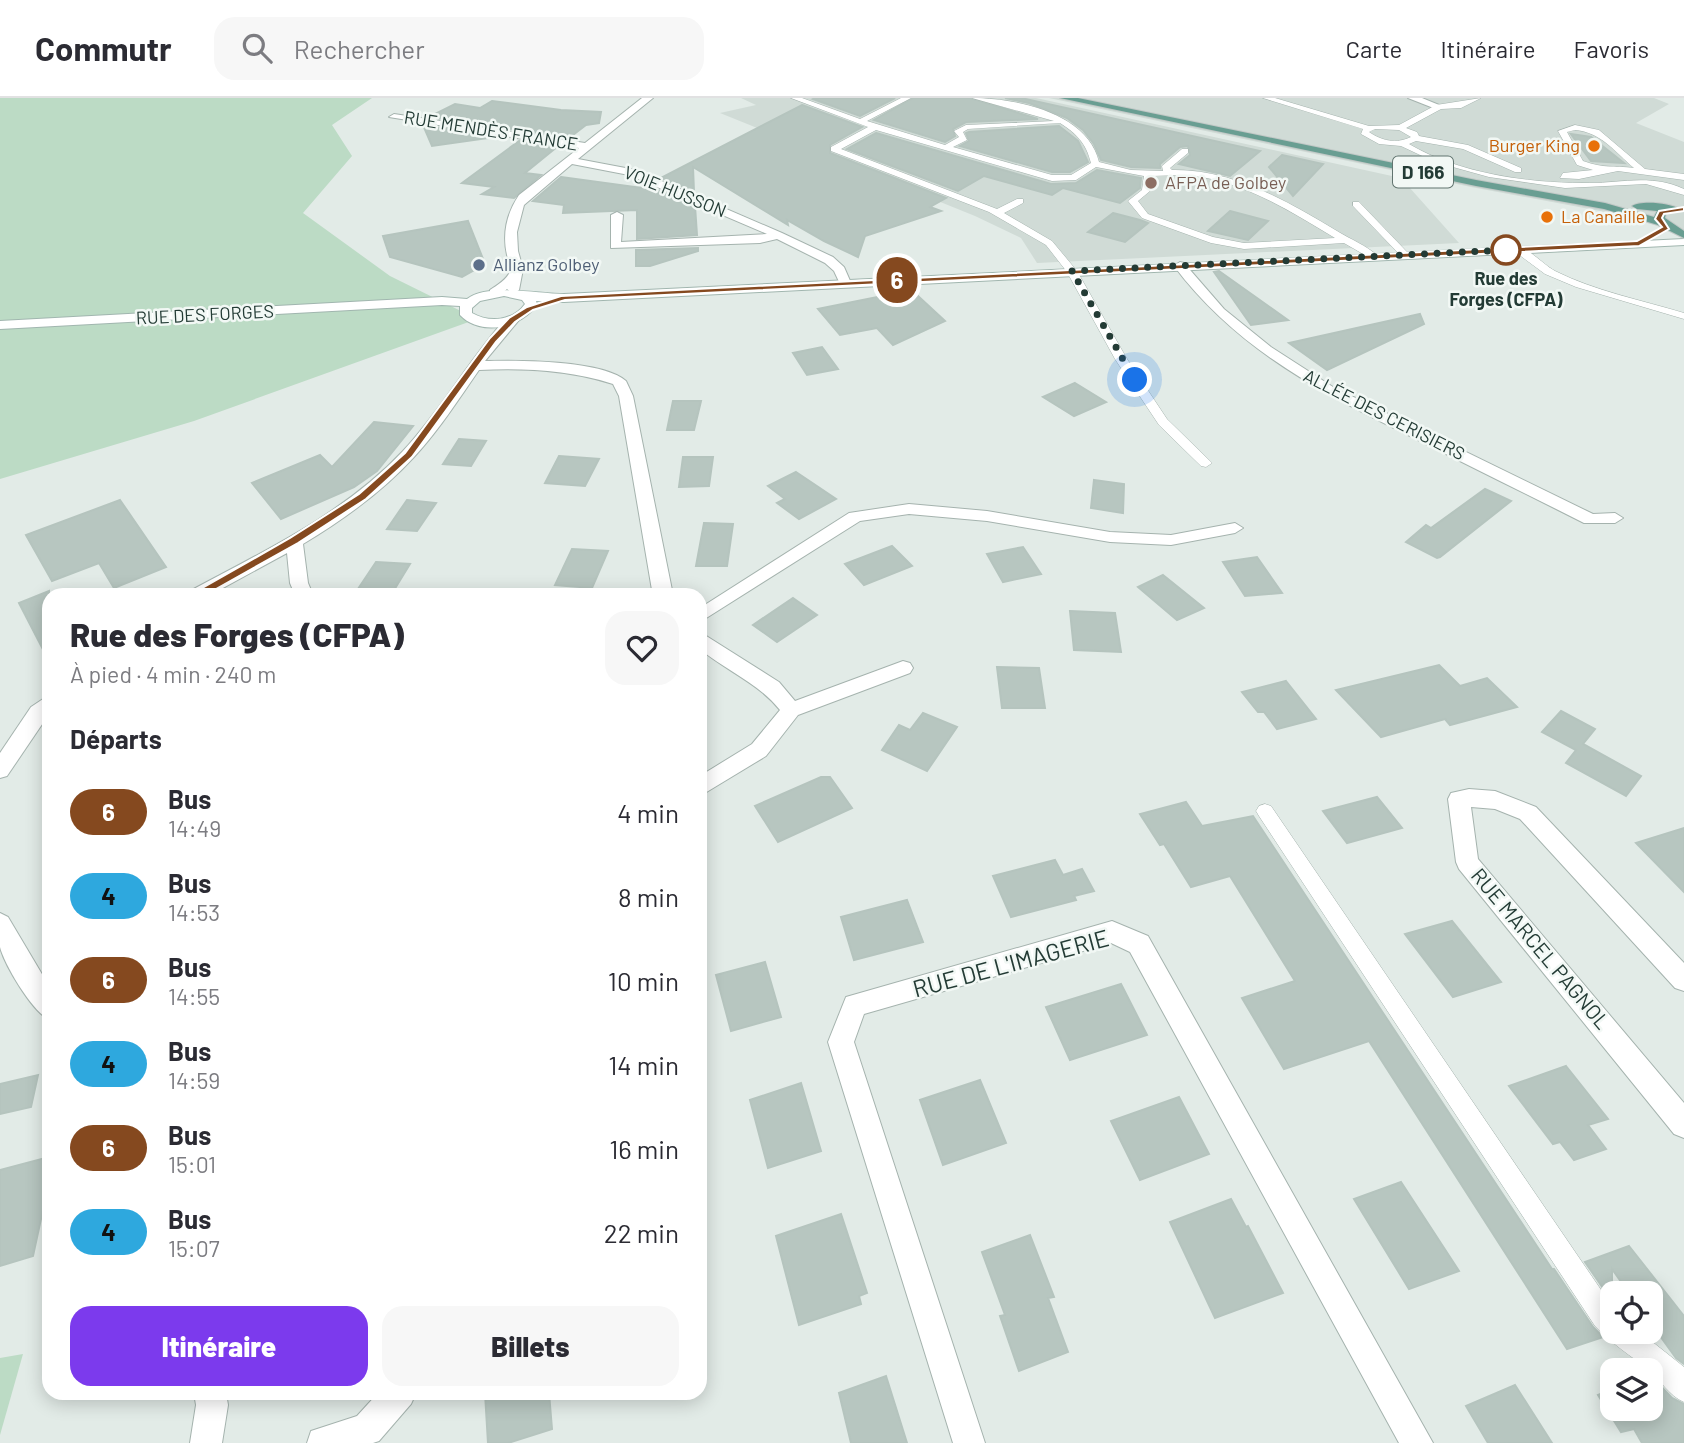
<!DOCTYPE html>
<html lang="fr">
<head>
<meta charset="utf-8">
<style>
	body { margin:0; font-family:Barlow,sans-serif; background:#f7f7f7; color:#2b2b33; height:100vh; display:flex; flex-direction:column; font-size:26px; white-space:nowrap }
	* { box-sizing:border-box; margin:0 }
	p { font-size:23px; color:#7c7c81 }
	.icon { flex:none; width:38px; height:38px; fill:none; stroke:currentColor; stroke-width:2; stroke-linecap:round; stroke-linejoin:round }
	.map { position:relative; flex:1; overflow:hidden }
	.sheet { position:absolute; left:42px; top:490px; width:665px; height:812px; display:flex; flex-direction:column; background:#fff; border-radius:21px; box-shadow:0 4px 18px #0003 }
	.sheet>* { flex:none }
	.badge { padding:0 14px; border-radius:23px; font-size:24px; line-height:46px }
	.buttons { position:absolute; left:1600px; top:1183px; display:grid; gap:14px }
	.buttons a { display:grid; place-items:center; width:63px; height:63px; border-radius:14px; background:#fff; box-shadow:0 4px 18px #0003; font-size:35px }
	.you { position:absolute; width:35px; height:35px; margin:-18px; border:5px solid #fff; border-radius:50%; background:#1a73e8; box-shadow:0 0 0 10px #1a73e833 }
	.map>.badge { position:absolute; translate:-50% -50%; box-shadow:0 0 0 4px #fff }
	h2 { padding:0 28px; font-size:26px; line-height:63px }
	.round { display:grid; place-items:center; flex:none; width:74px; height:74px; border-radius:21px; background:#f7f7f7 }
	.summary { display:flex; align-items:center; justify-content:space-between; height:119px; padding:0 28px }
	h1 { font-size:33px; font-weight:800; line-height:52px }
	.button { display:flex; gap:14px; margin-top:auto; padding:14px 28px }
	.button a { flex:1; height:80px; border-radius:21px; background:#7c3aed; color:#fff; font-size:28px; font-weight:800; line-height:80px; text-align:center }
	.button a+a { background:#f7f7f7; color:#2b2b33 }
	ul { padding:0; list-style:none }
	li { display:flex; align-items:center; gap:21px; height:84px; padding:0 28px }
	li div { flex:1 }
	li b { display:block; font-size:26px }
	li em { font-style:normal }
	li .badge { min-width:77px; font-weight:700; text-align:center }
	header { display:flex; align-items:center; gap:42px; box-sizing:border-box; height:98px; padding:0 35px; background:#fff; border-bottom:2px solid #e1e1e2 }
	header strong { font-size:33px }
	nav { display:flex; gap:38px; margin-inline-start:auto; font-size:24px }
	.search { width:490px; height:63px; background:#f7f7f7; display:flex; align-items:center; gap:18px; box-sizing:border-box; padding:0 24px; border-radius:21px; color:#7c7c81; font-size:26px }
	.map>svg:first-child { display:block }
</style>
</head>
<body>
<header>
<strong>Commutr</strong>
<div class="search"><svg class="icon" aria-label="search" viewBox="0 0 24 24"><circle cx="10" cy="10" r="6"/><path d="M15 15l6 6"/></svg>Rechercher</div>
<nav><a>Carte</a><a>Itinéraire</a><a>Favoris</a></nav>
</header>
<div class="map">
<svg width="1684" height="1345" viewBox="0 0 1684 1345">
	<rect width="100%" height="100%" fill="#e2ebe7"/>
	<!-- built -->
	<g fill="#d0dbd6">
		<path d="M741,0H1036L1401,80L1459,145L1037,165L1021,140L975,118L720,15L756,7Z"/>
		<path d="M1049,0H1654L1669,6L1636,25L1684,44V133L1611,115L1471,89Z"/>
	</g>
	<!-- green -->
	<g fill="#bcdbc5">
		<path d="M0,0H372L332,27L352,58L303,115L390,178L477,221L194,323L0,381Z"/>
		<path d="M23,1256L0,1337V1260Z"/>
	</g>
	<!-- building -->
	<g fill="#b7c6c0" stroke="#b5c4be" stroke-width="2">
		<path d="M815,0H895L860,18L813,1Z"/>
		<path d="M913,0H970L1038,21L966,24L953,31L955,38L945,44L874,22Z"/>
		<path d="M1005,0H1021L1260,53L1230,78L1179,66L1190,57L1188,48L1180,49L1160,66V70L1131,69L1101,62L1094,46L1083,32L1067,20L1029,5Z"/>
		<path d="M492,3L561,12L601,14L599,25L586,27L569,40L429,19L455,6L480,10Z"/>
		<path d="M802,7L862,29L830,47V55L946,100L930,109L941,113L865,138L858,159L824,143L787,122L788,127L693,69L694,94L661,80Z"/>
		<path d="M423,27L495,39L432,48Z"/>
		<path d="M1059,28L1078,43L1088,64L1070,74H1052L960,48L969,43L966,35L969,34Z"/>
		<path d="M876,35L1051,86L1076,85L1097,72L1141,80L1140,90L1120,105L1063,90L1052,97L984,78L958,93L847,51Z"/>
		<path d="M1571,36L1591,39L1624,65L1591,63Z"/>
		<path d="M519,43L557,49L525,75L541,77L514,100L482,96L494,89L462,85Z"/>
		<path d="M1282,57L1323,66L1293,98L1269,69Z"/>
		<path d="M561,79L642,90L646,87L695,108L697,137L637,141V112L563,115L564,107L533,103Z"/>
		<path d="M1230,113L1268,123L1248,142L1208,133Z"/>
		<path d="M1113,115L1140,122L1148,125L1125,144L1088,134Z"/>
		<path d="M468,123L485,166L462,179L390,159L383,138Z"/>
		<path d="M698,150V153L650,168H636V152Z"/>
		<path d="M1219,173L1288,222L1251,227L1214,174Z"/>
		<path d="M907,193L913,198H918L945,223L893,247L877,230L840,237L818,211Z"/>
		<path d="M1420,216L1424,226L1327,272L1289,245Z"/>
		<path d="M822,249L838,271L807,277L793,255Z"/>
		<path d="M1075,285L1106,304L1074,318L1043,299Z"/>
		<path d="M673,303H701L694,332H667Z"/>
		<path d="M374,324L413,328L377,373L354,389L281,421L252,385L320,357L332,369Z"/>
		<path d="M459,341L486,343L471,368L443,366Z"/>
		<path d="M559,358L599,361L585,388L545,385Z"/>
		<path d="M683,359H713L709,388L679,389Z"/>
		<path d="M796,374L836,401L799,421L777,405L785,401L768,388Z"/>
		<path d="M1094,382L1124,386L1123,415L1091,410Z"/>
		<path d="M1485,391L1511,403L1440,459L1437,460L1406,444L1426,427L1431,430Z"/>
		<path d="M120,402L166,469L114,490L99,465L52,483L26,437Z"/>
		<path d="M407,402L436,405L417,433L387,431Z"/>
		<path d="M704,425L733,426L727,468H696Z"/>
		<path d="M892,448L912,468L864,487L845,466Z"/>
		<path d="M1023,449L1041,476L1003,484L987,456Z"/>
		<path d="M572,451L608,453L592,490L555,487Z"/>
		<path d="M1257,459L1282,495L1245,498L1223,464Z"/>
		<path d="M376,464L410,466L391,497H354Z"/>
		<path d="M1163,477L1204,510L1177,522L1138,489Z"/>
		<path d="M49,493V563L19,505Z"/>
		<path d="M793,500L817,517L777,544L753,527Z"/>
		<path d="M1070,513L1115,515L1121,554L1074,552Z"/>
		<path d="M1439,567L1460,588L1487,580L1517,609L1450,627L1445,621L1381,639L1336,592Z"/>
		<path d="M997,569L1039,570L1045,610H1002Z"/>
		<path d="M1286,583L1316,621L1277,631L1264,614H1258L1242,594Z"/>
		<path d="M1561,613L1595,631L1583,646L1641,678L1626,698L1566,665L1576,652L1542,634Z"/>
		<path d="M923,615L957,629L927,673L882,652L899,627L910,632Z"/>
		<path d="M821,679H830L852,710L778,744L755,708Z"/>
		<path d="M1377,699L1402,730L1347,745L1323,713Z"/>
		<path d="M1186,704L1202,728L1253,718L1552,1171H1554L1593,1229L1603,1239L1567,1251L1369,943L1284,971L1242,900L1295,883L1230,778L1191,789L1164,746L1160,747L1140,716Z"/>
		<path d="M1684,730V794L1636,745Z"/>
		<path d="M1055,762L1063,777L1082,771L1094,793L1074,798L1076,802L1011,819L993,778Z"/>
		<path d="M907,802L923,844L854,862L841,819Z"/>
		<path d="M1452,823L1501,884L1453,899L1405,836Z"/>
		<path d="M765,864L781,919L731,933L716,877Z"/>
		<path d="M1121,886L1147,937L1070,962L1046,909Z"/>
		<path d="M1566,968L1608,1021L1588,1027L1606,1051L1574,1062L1560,1044L1553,1046L1509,988Z"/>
		<path d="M38,977L31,1009L0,1016V986Z"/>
		<path d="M980,982L1006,1045L943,1067L920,1002Z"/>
		<path d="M801,985L821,1053L768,1070L750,1002Z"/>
		<path d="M1179,999L1209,1056L1140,1082L1111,1023Z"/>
		<path d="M49,1059V1084L33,1158L0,1168V1072Z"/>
		<path d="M1401,1084L1459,1173L1409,1191L1354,1101Z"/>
		<path d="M1231,1101L1246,1129L1248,1128L1283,1195L1215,1220L1170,1124Z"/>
		<path d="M841,1116L867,1195L859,1198L861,1206L799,1227L776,1138Z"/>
		<path d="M1030,1137L1054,1199L1048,1200L1068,1254L1019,1273L1000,1218L1005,1217L982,1154Z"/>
		<path d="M1629,1148L1684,1218V1266L1676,1260L1650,1224V1195H1629L1612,1171V1203L1585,1164Z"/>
		<path d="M1650,1277L1672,1300L1684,1306V1345H1642L1634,1331L1621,1334L1598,1297L1612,1291V1311H1650Z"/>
		<path d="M886,1278L907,1345H851L839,1295Z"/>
		<path d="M1515,1287L1552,1345H1488L1466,1308Z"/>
		<path d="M485,1295H549L552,1331L508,1345H488Z"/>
	</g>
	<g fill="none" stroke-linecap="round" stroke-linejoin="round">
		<defs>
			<g id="service">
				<path d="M791,0H802L860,21L901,0H911L867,23L945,47L959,39L954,33L966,27L1054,23L972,0C1016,0 1088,15 1099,64L1131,72L1163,73L1162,68L1182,51H1188V55L1170,70L1172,72C1232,71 1287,103 1337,133C1350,141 1367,148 1378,158L1370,160L1344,145L1244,151L1211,145L1142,120L1128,103L1142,92L1144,78L1096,69L1076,82L1052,83L876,32L841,51L997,111L1017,101H1023V105L1004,115L1052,143L1077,173L1127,261L1167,321L1212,365L1206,369L1201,368L1159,327L1115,261L1067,174L1046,147L989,114L831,53V49L868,29ZM1060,25C1077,36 1086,45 1091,65L1071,77H1052L953,49L967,42L963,34L968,31ZM1179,77C1236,78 1288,112 1335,140L1244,145L1213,139L1148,116L1138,103L1150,93L1153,78Z"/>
				<path d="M1263,0H1275L1369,28L1399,27L1436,7L1481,0L1461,10L1441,11L1406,30L1417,34L1419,38L1468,47L1521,70V74H1515L1463,51L1416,43L1409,46C1458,75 1527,85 1583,85C1618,86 1650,75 1684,91V97L1646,86L1565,90L1489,79L1435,64L1401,48L1379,46L1361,36L1363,31ZM1375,31L1399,32L1411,39C1396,46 1382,43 1369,34Z"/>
				<path d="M1575,27L1599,32L1645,71L1684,76V82L1618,73L1579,81L1560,80L1563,75L1593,72L1577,67L1558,33ZM1575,32C1601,34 1615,54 1634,70C1612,67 1605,71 1583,63L1567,34Z"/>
				<path d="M1353,104H1359L1408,155V159H1402L1353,108Z"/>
				<path d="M1514,149C1528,148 1542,166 1555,173C1595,193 1641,202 1684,215V221L1576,189L1545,176L1514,153Z"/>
				<path d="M1265,706L1271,708L1612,1208V1234H1640L1684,1269V1304C1669,1298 1660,1281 1649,1272C1631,1258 1611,1245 1595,1228L1259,718L1256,713L1259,708Z"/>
			</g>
			<g id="minor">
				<path d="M642,0H653L578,61L636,72L782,135L833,159L844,169L851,185L849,188H841L834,173L825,165L777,141L760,145L611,150V117L617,114L623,117L621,144L767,136L629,77L572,66L524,107L517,134L518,153L523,171L519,192L513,196L507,191L498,198H490V192C496,188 508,181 510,173C511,168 508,162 507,157C502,135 507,115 519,97L579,50L389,19L394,16L585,45Z"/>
				<path d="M1408,0H1422L1444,9L1436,11Z"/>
				<path d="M1180,164L1184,165L1224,211L1271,249L1333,289L1593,416L1615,415L1623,420L1615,425H1584C1529,397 1473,370 1418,342C1324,296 1238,253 1174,168Z"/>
				<path d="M512,218L519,222L485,263C516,262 603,262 626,283L633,298L673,497H655L652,492L619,298L613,286C569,272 525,270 479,272C458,302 439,332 414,359C382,394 343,422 303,446L308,485L313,497H295L290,485L287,455L210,497H187L190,493C264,453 344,416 403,353C442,311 469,262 507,219Z"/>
				<path d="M909,406L987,413L1110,434L1171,437L1235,425L1243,430L1235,435L1171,447L1110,444L987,423L909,416L860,423L700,524V510L849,415Z"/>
				<path d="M700,534L779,584L795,603L903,563L910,565L913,570L910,575L798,617L766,658L700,698V678L752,646L780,612C757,584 728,574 700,551Z"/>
				<path d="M49,597V616L7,678L0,680V655L31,609Z"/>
				<path d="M1469,691L1495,693L1536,709L1684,865V893L1675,890L1520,721L1495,711L1471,709L1478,761L1684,1005V1040L1674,1036L1459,771L1456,764L1448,701L1451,695Z"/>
				<path d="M0,815L8,819L49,888V921C33,915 4,866 0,849C0,839 0,826 0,815Z"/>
				<path d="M1112,823L1148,838L1433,1345H1399L1130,854L1111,845L864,916L854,944L985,1345H953L828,944L846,899Z"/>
				<path d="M194,1295H226L228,1307L222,1345H190L196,1307Z"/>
				<path d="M378,1295H416L411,1306L379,1343L373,1345H307L311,1333L357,1318Z"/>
			</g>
			<path id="secondary" d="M1684,141V147L564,204L536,203L537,206C522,230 481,239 460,217V208L442,207L0,231V223L442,199L467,201C487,185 539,196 564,196ZM504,198L522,202L525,206C513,223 489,225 472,215V210L480,203Z"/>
			<path id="primary" d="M1060,0H1078L1476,82L1605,105L1654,119L1657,113L1637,111L1632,108C1641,102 1670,105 1680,111L1678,113L1666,114L1665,120L1684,133V140L1658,127L1604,111L1476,88Z"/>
		</defs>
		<!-- service casing -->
		<use href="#service" stroke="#a5b3ae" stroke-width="1"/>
		<!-- minor casing -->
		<use href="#minor" stroke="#a5b3ae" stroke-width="2"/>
		<!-- secondary casing -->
		<use href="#secondary" stroke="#a1b6af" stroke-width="2"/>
		<!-- primary casing -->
		<use href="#primary" stroke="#c1c8c6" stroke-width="2"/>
		<!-- service -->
		<use href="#service" fill="#fff" fill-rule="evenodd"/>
		<!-- minor -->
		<use href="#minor" fill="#fff" fill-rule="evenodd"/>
		<!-- secondary -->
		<use href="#secondary" fill="#fff" fill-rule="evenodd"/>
		<!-- primary -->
		<use href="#primary" fill="#699e92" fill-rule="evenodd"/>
	</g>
	<!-- line -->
	<path fill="#85491f" stroke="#fff" stroke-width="2" d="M1684,109V113L1664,116L1662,120L1669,131L1639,148L565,202L533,212L515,224L496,244L412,359L366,401L298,445L200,500H192L190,497L290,440L359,396L405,355L490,240L509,220L527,209L561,198L1637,143L1662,129L1655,121L1659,113Z"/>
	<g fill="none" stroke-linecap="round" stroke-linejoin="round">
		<!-- walk -->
		<path stroke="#233b35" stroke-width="7" stroke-dasharray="0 12.6" d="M1135,282L1072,173L1506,152"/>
	</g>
	<!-- markers -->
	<g fill="#e8710a" stroke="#f2f8f5" stroke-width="2.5">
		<circle cx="1594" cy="48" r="7"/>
		<circle cx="1547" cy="119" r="7"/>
	</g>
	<circle fill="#8d6e63" stroke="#f2f8f5" stroke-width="2.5" cx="1151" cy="85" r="7"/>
	<circle fill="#fff" stroke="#85491f" stroke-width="3.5" cx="1506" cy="152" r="14"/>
	<circle fill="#5c6f8a" stroke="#f2f8f5" stroke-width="2.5" cx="479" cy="167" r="7"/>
	<g text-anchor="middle" stroke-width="5" stroke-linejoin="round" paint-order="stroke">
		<!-- far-street labels -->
		<g font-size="18" fill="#233b35" stroke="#f2f8f5">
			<text transform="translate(491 33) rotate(9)" y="6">RUE MENDÈS FRANCE</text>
			<text transform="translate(675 94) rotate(22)" y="6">VOIE HUSSON</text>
			<text transform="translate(205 217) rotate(-3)" y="6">RUE DES FORGES</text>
			<text transform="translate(1384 317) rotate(27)" y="6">ALLÉE DES CERISIERS</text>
		</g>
		<!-- far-food labels -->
		<g font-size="18" fill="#c56008" stroke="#f2f8f5" text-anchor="end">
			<text x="1580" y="54">Burger King</text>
			<text x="1561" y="125" text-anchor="start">La Canaille</text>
		</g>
		<!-- far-education labels -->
		<g font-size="18" fill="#785e54" stroke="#f2f8f5" text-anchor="start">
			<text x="1165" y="91">AFPA de Golbey</text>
		</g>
		<!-- far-service labels -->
		<g font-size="18" fill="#4e5e75" stroke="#f2f8f5" text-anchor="start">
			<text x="493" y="173">Allianz Golbey</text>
		</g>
		<!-- far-stop labels -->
		<g font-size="18" font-weight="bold" fill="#233b35" stroke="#f2f8f5">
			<text x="1506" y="187">Rue des<tspan x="1506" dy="21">Forges (CFPA)</tspan></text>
		</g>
		<!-- shield labels -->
		<rect fill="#f2f8f5" stroke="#61746f" stroke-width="2" x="1393" y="58.5" width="60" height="31" rx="5"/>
		<g font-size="19" font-weight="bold" fill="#233b35">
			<text x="1423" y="81">D 166</text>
		</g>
		<!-- street labels -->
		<g font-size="21" fill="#233b35" stroke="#f2f8f5">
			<text transform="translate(1540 851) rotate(50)" y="7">RUE MARCEL PAGNOL</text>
		</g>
		<!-- near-street labels -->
		<g font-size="24" fill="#233b35" stroke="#f2f8f5">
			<text transform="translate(1011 866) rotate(-15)" y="8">RUE DE L'IMAGERIE</text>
		</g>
	</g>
</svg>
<div class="buttons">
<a><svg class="icon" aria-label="locate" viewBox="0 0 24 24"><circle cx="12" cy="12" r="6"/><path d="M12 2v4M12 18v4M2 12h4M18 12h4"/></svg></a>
<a><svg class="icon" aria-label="layers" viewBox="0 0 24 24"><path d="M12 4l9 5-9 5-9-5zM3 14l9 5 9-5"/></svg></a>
</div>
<div class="you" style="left:1135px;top:282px"></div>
<b class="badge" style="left:897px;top:182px;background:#85491f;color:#fff">6</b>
<section class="sheet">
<div class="summary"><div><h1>Rue des Forges (CFPA)</h1><p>À pied · 4 min · 240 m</p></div><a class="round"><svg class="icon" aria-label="heart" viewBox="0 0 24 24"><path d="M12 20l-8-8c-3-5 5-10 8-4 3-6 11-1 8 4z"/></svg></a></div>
<h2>Départs</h2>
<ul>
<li><span class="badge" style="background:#85491f;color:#fff">6</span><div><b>Bus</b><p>14:49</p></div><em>4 min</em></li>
<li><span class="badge" style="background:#2ea8de;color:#111">4</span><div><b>Bus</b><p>14:53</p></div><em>8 min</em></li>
<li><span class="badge" style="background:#85491f;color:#fff">6</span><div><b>Bus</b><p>14:55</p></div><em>10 min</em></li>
<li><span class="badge" style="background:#2ea8de;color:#111">4</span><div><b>Bus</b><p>14:59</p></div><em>14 min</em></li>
<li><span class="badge" style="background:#85491f;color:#fff">6</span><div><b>Bus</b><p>15:01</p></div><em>16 min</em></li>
<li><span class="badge" style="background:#2ea8de;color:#111">4</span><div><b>Bus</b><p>15:07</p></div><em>22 min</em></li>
</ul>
<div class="button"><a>Itinéraire</a><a>Billets</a></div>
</section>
</div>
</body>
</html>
